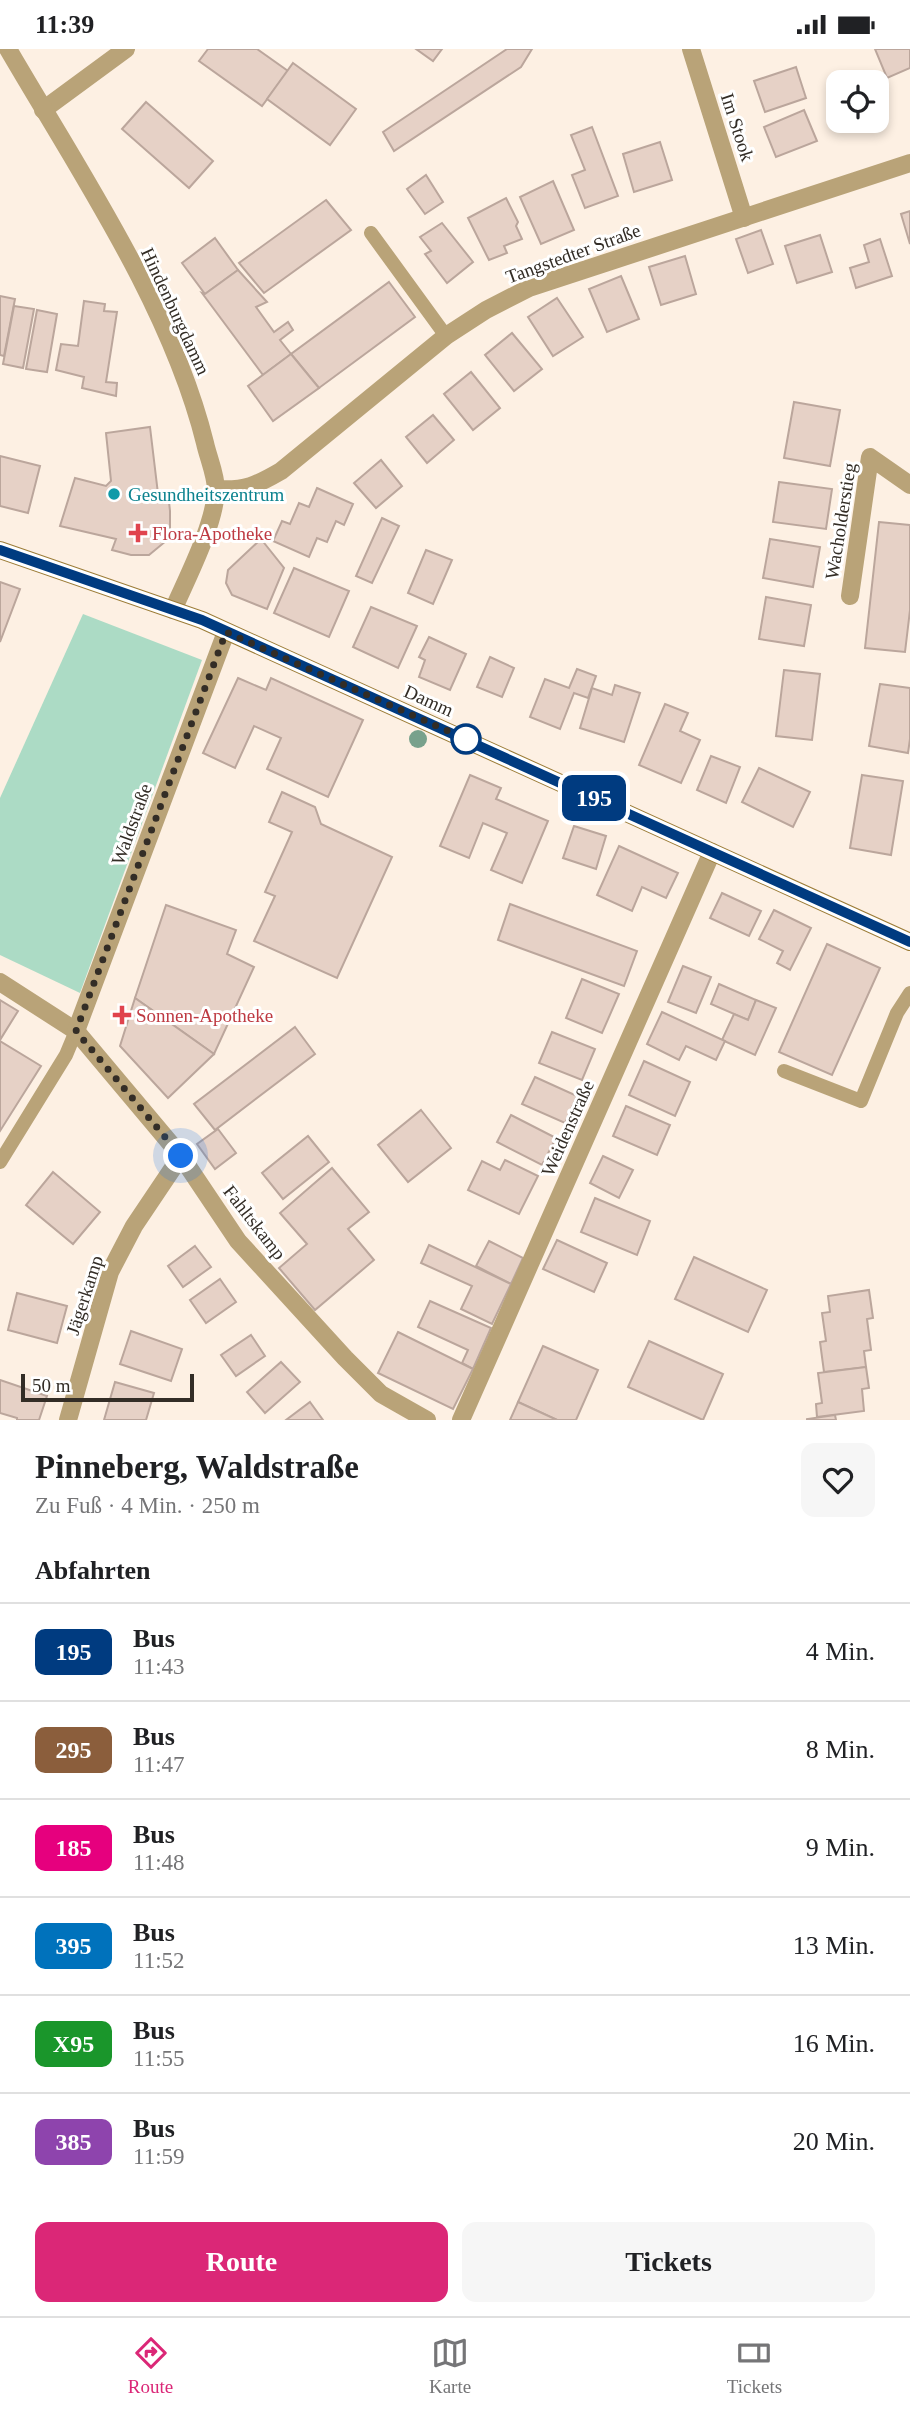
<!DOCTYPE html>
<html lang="de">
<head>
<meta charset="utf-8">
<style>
	body { margin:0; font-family:"Times New Roman",serif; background:#f6f6f6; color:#202124; height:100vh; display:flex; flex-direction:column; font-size:26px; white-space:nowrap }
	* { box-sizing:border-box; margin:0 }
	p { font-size:23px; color:#757577 }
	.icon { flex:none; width:38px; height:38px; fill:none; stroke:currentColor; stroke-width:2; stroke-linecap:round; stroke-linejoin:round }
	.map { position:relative; height:1371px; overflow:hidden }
	.drawer { display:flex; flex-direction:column; background:#fff; flex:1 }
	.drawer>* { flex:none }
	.badge { padding:0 14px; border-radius:10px; font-size:24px; line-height:46px }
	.controls { position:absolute; left:826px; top:21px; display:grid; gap:14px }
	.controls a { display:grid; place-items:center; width:63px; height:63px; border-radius:14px; background:#fff; box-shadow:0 4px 10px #0003; font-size:35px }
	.scale { position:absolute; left:21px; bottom:18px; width:173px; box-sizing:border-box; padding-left:7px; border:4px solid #332d26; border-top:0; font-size:19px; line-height:24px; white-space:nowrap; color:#332d26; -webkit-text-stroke:5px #fff; paint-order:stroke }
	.you { position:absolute; width:35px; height:35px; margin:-18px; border:5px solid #fff; border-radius:50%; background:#1a73e8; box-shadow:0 0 0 10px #1a73e833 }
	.map>.badge { position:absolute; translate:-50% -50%; box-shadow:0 0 0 4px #fff }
	h2 { padding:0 35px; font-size:26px; line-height:63px }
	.round { display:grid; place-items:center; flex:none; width:74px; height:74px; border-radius:14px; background:#f6f6f6 }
	.head { display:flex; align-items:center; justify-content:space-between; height:119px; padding:0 35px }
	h1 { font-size:33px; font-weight:700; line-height:52px }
	.button { display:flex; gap:14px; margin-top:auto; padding:14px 35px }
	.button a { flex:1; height:80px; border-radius:14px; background:#db2777; color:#fff; font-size:28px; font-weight:700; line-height:80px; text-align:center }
	.button a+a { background:#f6f6f6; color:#202124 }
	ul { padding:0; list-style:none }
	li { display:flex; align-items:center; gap:21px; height:98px; padding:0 35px; border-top:2px solid #e0e0e0 }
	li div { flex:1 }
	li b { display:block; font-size:26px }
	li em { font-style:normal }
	li .badge { min-width:77px; font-weight:700; text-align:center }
	.status { display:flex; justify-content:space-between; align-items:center; height:49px; padding:0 35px; background:#fff; direction:ltr }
	.status svg { height:19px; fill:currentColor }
	.dock { display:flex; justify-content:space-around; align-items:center; height:98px; border-top:2px solid #e0e0e0; background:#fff; font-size:19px; color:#757577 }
	.dock a { display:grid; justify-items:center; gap:4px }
	.dock .current { color:#db2777 }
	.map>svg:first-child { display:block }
</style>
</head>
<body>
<div class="status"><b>11:39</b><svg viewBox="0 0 49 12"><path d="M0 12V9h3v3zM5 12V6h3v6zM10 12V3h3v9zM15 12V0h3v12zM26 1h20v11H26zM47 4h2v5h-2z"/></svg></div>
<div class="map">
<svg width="910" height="1371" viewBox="0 0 910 1371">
	<rect width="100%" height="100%" fill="#fdf0e3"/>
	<!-- green -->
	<path fill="#acdbc5" d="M83,565L202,611L80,944L0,906V749Z"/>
	<!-- building -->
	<g fill="#e6d1c6" stroke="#bba69c" stroke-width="2">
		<path d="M208,0H257L288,22L262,57L199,12Z"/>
		<path d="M416,0H442L433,12Z"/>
		<path d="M507,0H532L521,18L394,102L383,83Z"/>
		<path d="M875,0H910V19L887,29Z"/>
		<path d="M293,14L356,60L330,96L267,50Z"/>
		<path d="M796,18L806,49L765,63L754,32Z"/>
		<path d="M856,27L858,33H839Z"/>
		<path d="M838,34V56L831,36Z"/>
		<path d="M146,53L213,112L189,139L122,80Z"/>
		<path d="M804,61L817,92L776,108L764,78Z"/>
		<path d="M844,72H865L846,78Z"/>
		<path d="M592,78L618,147L585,159L572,126L585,121L571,86Z"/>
		<path d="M660,93L672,131L634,143L623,105Z"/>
		<path d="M426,126L443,153L425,165L407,140Z"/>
		<path d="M553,132L574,181L541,195L520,148Z"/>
		<path d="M506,149L518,173L516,177L522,190L504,197L507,204L489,211L468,169Z"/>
		<path d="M326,151L351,181L264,244L239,214Z"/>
		<path d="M910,162V195L901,165Z"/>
		<path d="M442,174L473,213L447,234L425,205L431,202L420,188Z"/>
		<path d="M761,181L773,215L748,224L736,190Z"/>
		<path d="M820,186L832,223L797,234L785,197Z"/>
		<path d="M215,189L238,221L205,245L182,214Z"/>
		<path d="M880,190L892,227L856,239L850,219L869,213L864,196Z"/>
		<path d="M685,207L696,245L661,256L649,218Z"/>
		<path d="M238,221L267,253L256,258L274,283L288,273L293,281L280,291L291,305L263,326L202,244L205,245Z"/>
		<path d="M621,227L639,270L607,283L589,240Z"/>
		<path d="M389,233L415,268L319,339L291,305Z"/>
		<path d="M0,247L15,250L4,307L0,306Z"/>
		<path d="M557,249L583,288L553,307L528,268Z"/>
		<path d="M84,252L105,255L104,262L117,263L106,333L117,334L116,347L82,339L84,328L56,321L61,295L78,297Z"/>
		<path d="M14,257L34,260L23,319L3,315Z"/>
		<path d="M37,261L57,265L47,323L26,320Z"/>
		<path d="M512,284L542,320L514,342L485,306Z"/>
		<path d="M291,305L319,339L273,372L248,337Z"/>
		<path d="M471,323L500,359L473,381L444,345Z"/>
		<path d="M794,353L840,361L830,417L784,409Z"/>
		<path d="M433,366L454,391L427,414L406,388Z"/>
		<path d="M150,378L159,453H169L170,462V483L166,492L149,506H131L112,501L116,490L60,477L75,429L106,437L111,432L106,384Z"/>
		<path d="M0,407L40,417L28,464L0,457Z"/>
		<path d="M381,411L402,437L376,459L354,434Z"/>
		<path d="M779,433L832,440L826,480L773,473Z"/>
		<path d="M317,439L353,455L344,476L336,472L327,493L317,489L309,508L273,492L282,472L290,475L299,454L309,458Z"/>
		<path d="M382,469L399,477L372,534L356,527Z"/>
		<path d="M879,473L910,476V561L905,603L865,599Z"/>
		<path d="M261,490L284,519L267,560L232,546L226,534L228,521Z"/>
		<path d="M770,490L820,498L813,538L763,529Z"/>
		<path d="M426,501L452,511L433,555L408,544Z"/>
		<path d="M294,519L349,542L329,588L274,564Z"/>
		<path d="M0,533L20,540L0,593Z"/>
		<path d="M766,548L811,556L804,597L759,590Z"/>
		<path d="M371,558L417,577L398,619L353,598Z"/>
		<path d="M429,588L466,605L450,641L419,628L425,611L419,608Z"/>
		<path d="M490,608L514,619L502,648L477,638Z"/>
		<path d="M577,620L596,627L588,649L574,644L560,680L530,668L545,630L569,639Z"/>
		<path d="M784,621L820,625L812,691L776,687Z"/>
		<path d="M238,629L266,641L271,629L363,671L328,748L267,720L281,689L254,677L235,719L203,704Z"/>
		<path d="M880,635L910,639V690L908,704L869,697Z"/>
		<path d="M615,636L640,644L624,693L580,679L592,639L612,646Z"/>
		<path d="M665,655L688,664L680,682L700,691L681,734L639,716Z"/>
		<path d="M711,707L740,718L726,754L697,741Z"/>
		<path d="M759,719L810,743L793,778L742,753Z"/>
		<path d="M470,726L501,739L496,750L548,772L522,834L491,821L507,784L483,774L469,809L440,797Z"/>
		<path d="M862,726L903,732L891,806L850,799Z"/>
		<path d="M282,743L315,758L321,775L392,808L337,929L254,892L275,847L265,843L292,783L269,773Z"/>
		<path d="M574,777L606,787L596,820L563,809Z"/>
		<path d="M619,797L678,824L666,849L642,838L632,862L597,846Z"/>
		<path d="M722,844L761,862L749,887L710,869Z"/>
		<path d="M510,855L637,902L624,937L498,891Z"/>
		<path d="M166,856L236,881L227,905L254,918L214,1005L135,949Z"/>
		<path d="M774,861L811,879L790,921L777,914L783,902L759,890Z"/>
		<path d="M827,895L880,919L832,1026L779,1003Z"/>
		<path d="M683,917L711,928L696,964L668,953Z"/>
		<path d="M582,930L619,945L602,984L566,969Z"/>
		<path d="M719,935L756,951L748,971L711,955Z"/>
		<path d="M135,949L214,1005L168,1049L120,997Z"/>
		<path d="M0,951L18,962L0,991Z"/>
		<path d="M756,951L776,959L755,1006L722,991L734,965L748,971Z"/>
		<path d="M662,963L725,992L716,1011L686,997L679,1011L647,995Z"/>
		<path d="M295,978L315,1005L215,1081L194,1055Z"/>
		<path d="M552,983L595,1000L582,1031L539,1014Z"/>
		<path d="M0,992L41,1017L0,1082Z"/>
		<path d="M644,1012L690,1033L675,1067L629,1046Z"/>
		<path d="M535,1028L577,1047L565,1074L522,1055Z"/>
		<path d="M626,1057L670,1076L657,1106L613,1087Z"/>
		<path d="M421,1061L451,1099L408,1133L378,1096Z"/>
		<path d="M511,1066L556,1089L542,1116L497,1093Z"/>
		<path d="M218,1080L236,1104L215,1120L197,1095Z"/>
		<path d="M308,1087L329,1113L283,1150L262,1124Z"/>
		<path d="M603,1107L633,1121L619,1149L590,1134Z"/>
		<path d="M505,1111L538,1127L519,1165L468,1141L482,1112L500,1121Z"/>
		<path d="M332,1119L369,1163L348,1180L374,1211L315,1261L279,1219L307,1195L280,1164Z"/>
		<path d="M53,1123L100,1163L73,1195L26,1156Z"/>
		<path d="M595,1149L650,1172L637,1206L581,1183Z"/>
		<path d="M557,1191L607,1214L594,1243L543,1220Z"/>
		<path d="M489,1192L523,1209L511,1235L476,1217Z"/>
		<path d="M429,1196L511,1235L492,1275L461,1260L472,1237L421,1214Z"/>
		<path d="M195,1197L211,1218L183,1238L168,1217Z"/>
		<path d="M694,1208L767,1241L748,1283L675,1250Z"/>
		<path d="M220,1230L236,1253L206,1274L190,1251Z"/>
		<path d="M869,1241L873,1269L867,1270L871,1301L864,1302L866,1318L824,1323L820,1293L826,1292L822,1264L830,1263L828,1247Z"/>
		<path d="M17,1244L67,1257L57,1294L8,1281Z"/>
		<path d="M430,1252L491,1279L473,1320L462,1314L468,1301L418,1278Z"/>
		<path d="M131,1282L182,1300L171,1332L120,1315Z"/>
		<path d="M398,1283L473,1320L453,1360L378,1324Z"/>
		<path d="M251,1286L265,1307L236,1327L221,1306Z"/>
		<path d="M649,1292L723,1325L703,1371L628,1338Z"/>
		<path d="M543,1297L598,1321L576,1371H557L518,1353Z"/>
		<path d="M281,1313L300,1333L265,1364L247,1343Z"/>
		<path d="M866,1318L869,1339L862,1340L864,1362L817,1368L816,1355L822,1354L818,1324Z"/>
		<path d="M0,1331L47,1347L39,1371H17V1369L0,1364Z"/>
		<path d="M115,1333L154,1344L146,1371H104Z"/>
		<path d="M310,1353L323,1371H286Z"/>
		<path d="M518,1353L557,1371H510Z"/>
		<path d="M835,1366L836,1371H807V1370Z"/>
	</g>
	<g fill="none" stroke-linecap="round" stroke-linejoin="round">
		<!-- service -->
		<g stroke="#b9a378" stroke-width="14">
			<path d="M371,184L446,287"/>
			<path d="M784,1022L861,1052L897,964L910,944"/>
			<path d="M0,1113L66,1006L76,982"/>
		</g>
		<!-- minor -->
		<g stroke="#b9a378" stroke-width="18">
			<path d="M691,0L744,169"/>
			<path d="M43,61L126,0"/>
			<path d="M216,440C245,442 257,436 281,422L446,287L486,261L529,239L910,114"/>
			<path d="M850,547L870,408L910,436"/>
			<path d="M0,933L76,982L181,1107L238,1192L345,1309L381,1345L427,1371"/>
			<path d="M76,982L226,583"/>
			<path d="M68,1371L110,1223L134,1177L181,1107"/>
			<path d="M461,1371L712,803"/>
		</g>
		<!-- tertiary -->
		<path stroke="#b9a378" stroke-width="18" d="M8,0C79,122 171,257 205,394C208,408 216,426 216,441C215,475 187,529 173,561"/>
		<!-- secondary -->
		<path stroke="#9c7c37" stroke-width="18" d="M0,501L202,571L910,893"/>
	</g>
	<!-- trees -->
	<circle fill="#78a18c" cx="418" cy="690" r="9"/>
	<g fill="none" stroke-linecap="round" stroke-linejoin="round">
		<defs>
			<path id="line" d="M0,501L202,571L910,893"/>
		</defs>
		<!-- line casing -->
		<use href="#line" stroke="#fff" stroke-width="16"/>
		<!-- line -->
		<use href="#line" stroke="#003b80" stroke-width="10"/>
		<!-- walk -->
		<path stroke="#332d26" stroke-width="7" stroke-dasharray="0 12.6" d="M181,1107L76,982L226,583L466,690"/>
	</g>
	<!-- markers -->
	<circle fill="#0f9aa8" stroke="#fff" stroke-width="2.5" cx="114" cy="445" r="7"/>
	<g fill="#e0444e" stroke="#fff" stroke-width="2.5">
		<path d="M134.5 473.5h7v7h7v7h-7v7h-7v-7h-7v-7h7z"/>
		<path d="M118.5 955.5h7v7h7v7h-7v7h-7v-7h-7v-7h7z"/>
	</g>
	<circle fill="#fff" stroke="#003b80" stroke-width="3.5" cx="466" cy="690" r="14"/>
	<g text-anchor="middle" stroke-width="6" stroke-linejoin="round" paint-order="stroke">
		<!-- street labels -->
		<g font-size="19" fill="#332d26" stroke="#fff">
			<text transform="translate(738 78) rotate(72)" y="7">Im Stook</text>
			<text transform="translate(573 204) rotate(-20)" y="7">Tangstedter Straße</text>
			<text transform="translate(176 262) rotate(65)" y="7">Hindenburgdamm</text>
			<text transform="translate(840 472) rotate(-81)" y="7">Wacholderstieg</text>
			<text transform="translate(429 651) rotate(24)" y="7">Damm</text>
			<text transform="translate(131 775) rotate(-70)" y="7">Waldstraße</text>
			<text transform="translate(567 1079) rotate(-66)" y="7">Weidenstraße</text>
			<text transform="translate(255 1173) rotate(52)" y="7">Fahltskamp</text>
			<text transform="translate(84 1246) rotate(-72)" y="7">Jägerkamp</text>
		</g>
		<!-- culture labels -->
		<g font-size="19" fill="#0d838f" stroke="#fff" text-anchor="start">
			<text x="128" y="452">Gesundheitszentrum</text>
		</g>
		<!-- health labels -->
		<g font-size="19" fill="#be3a42" stroke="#fff" text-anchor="start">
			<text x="152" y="491">Flora-Apotheke</text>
			<text x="136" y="973">Sonnen-Apotheke</text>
		</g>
	</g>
</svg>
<div class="controls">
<a><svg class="icon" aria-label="locate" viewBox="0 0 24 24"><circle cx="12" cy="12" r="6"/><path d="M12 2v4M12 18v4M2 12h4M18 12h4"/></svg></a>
</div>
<div class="scale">50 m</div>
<div class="you" style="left:181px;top:1107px"></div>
<b class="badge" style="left:594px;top:749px;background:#003b80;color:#fff">195</b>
</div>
<section class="drawer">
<div class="head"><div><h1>Pinneberg, Waldstraße</h1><p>Zu Fuß · 4 Min. · 250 m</p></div><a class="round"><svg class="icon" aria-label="heart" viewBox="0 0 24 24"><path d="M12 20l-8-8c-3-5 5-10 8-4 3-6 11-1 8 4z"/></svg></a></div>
<h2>Abfahrten</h2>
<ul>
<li><span class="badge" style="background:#003b80;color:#fff">195</span><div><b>Bus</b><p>11:43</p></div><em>4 Min.</em></li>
<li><span class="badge" style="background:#8b5e3c;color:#fff">295</span><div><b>Bus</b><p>11:47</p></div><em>8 Min.</em></li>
<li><span class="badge" style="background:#e6007e;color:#fff">185</span><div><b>Bus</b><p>11:48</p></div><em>9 Min.</em></li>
<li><span class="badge" style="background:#0072bc;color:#fff">395</span><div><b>Bus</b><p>11:52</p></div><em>13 Min.</em></li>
<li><span class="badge" style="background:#1a962b;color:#fff">X95</span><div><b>Bus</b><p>11:55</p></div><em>16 Min.</em></li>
<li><span class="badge" style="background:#8e44ad;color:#fff">385</span><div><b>Bus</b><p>11:59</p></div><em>20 Min.</em></li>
</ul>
<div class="button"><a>Route</a><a>Tickets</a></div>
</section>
<nav class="dock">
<a class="current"><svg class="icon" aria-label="directions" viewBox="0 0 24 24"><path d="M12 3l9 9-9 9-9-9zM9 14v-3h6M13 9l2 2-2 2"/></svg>Route</a>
<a><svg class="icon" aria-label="map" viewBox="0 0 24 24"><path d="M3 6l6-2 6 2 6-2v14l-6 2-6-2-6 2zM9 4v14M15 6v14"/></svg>Karte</a>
<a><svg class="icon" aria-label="tickets" viewBox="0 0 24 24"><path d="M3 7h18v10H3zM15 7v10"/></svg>Tickets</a>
</nav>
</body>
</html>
